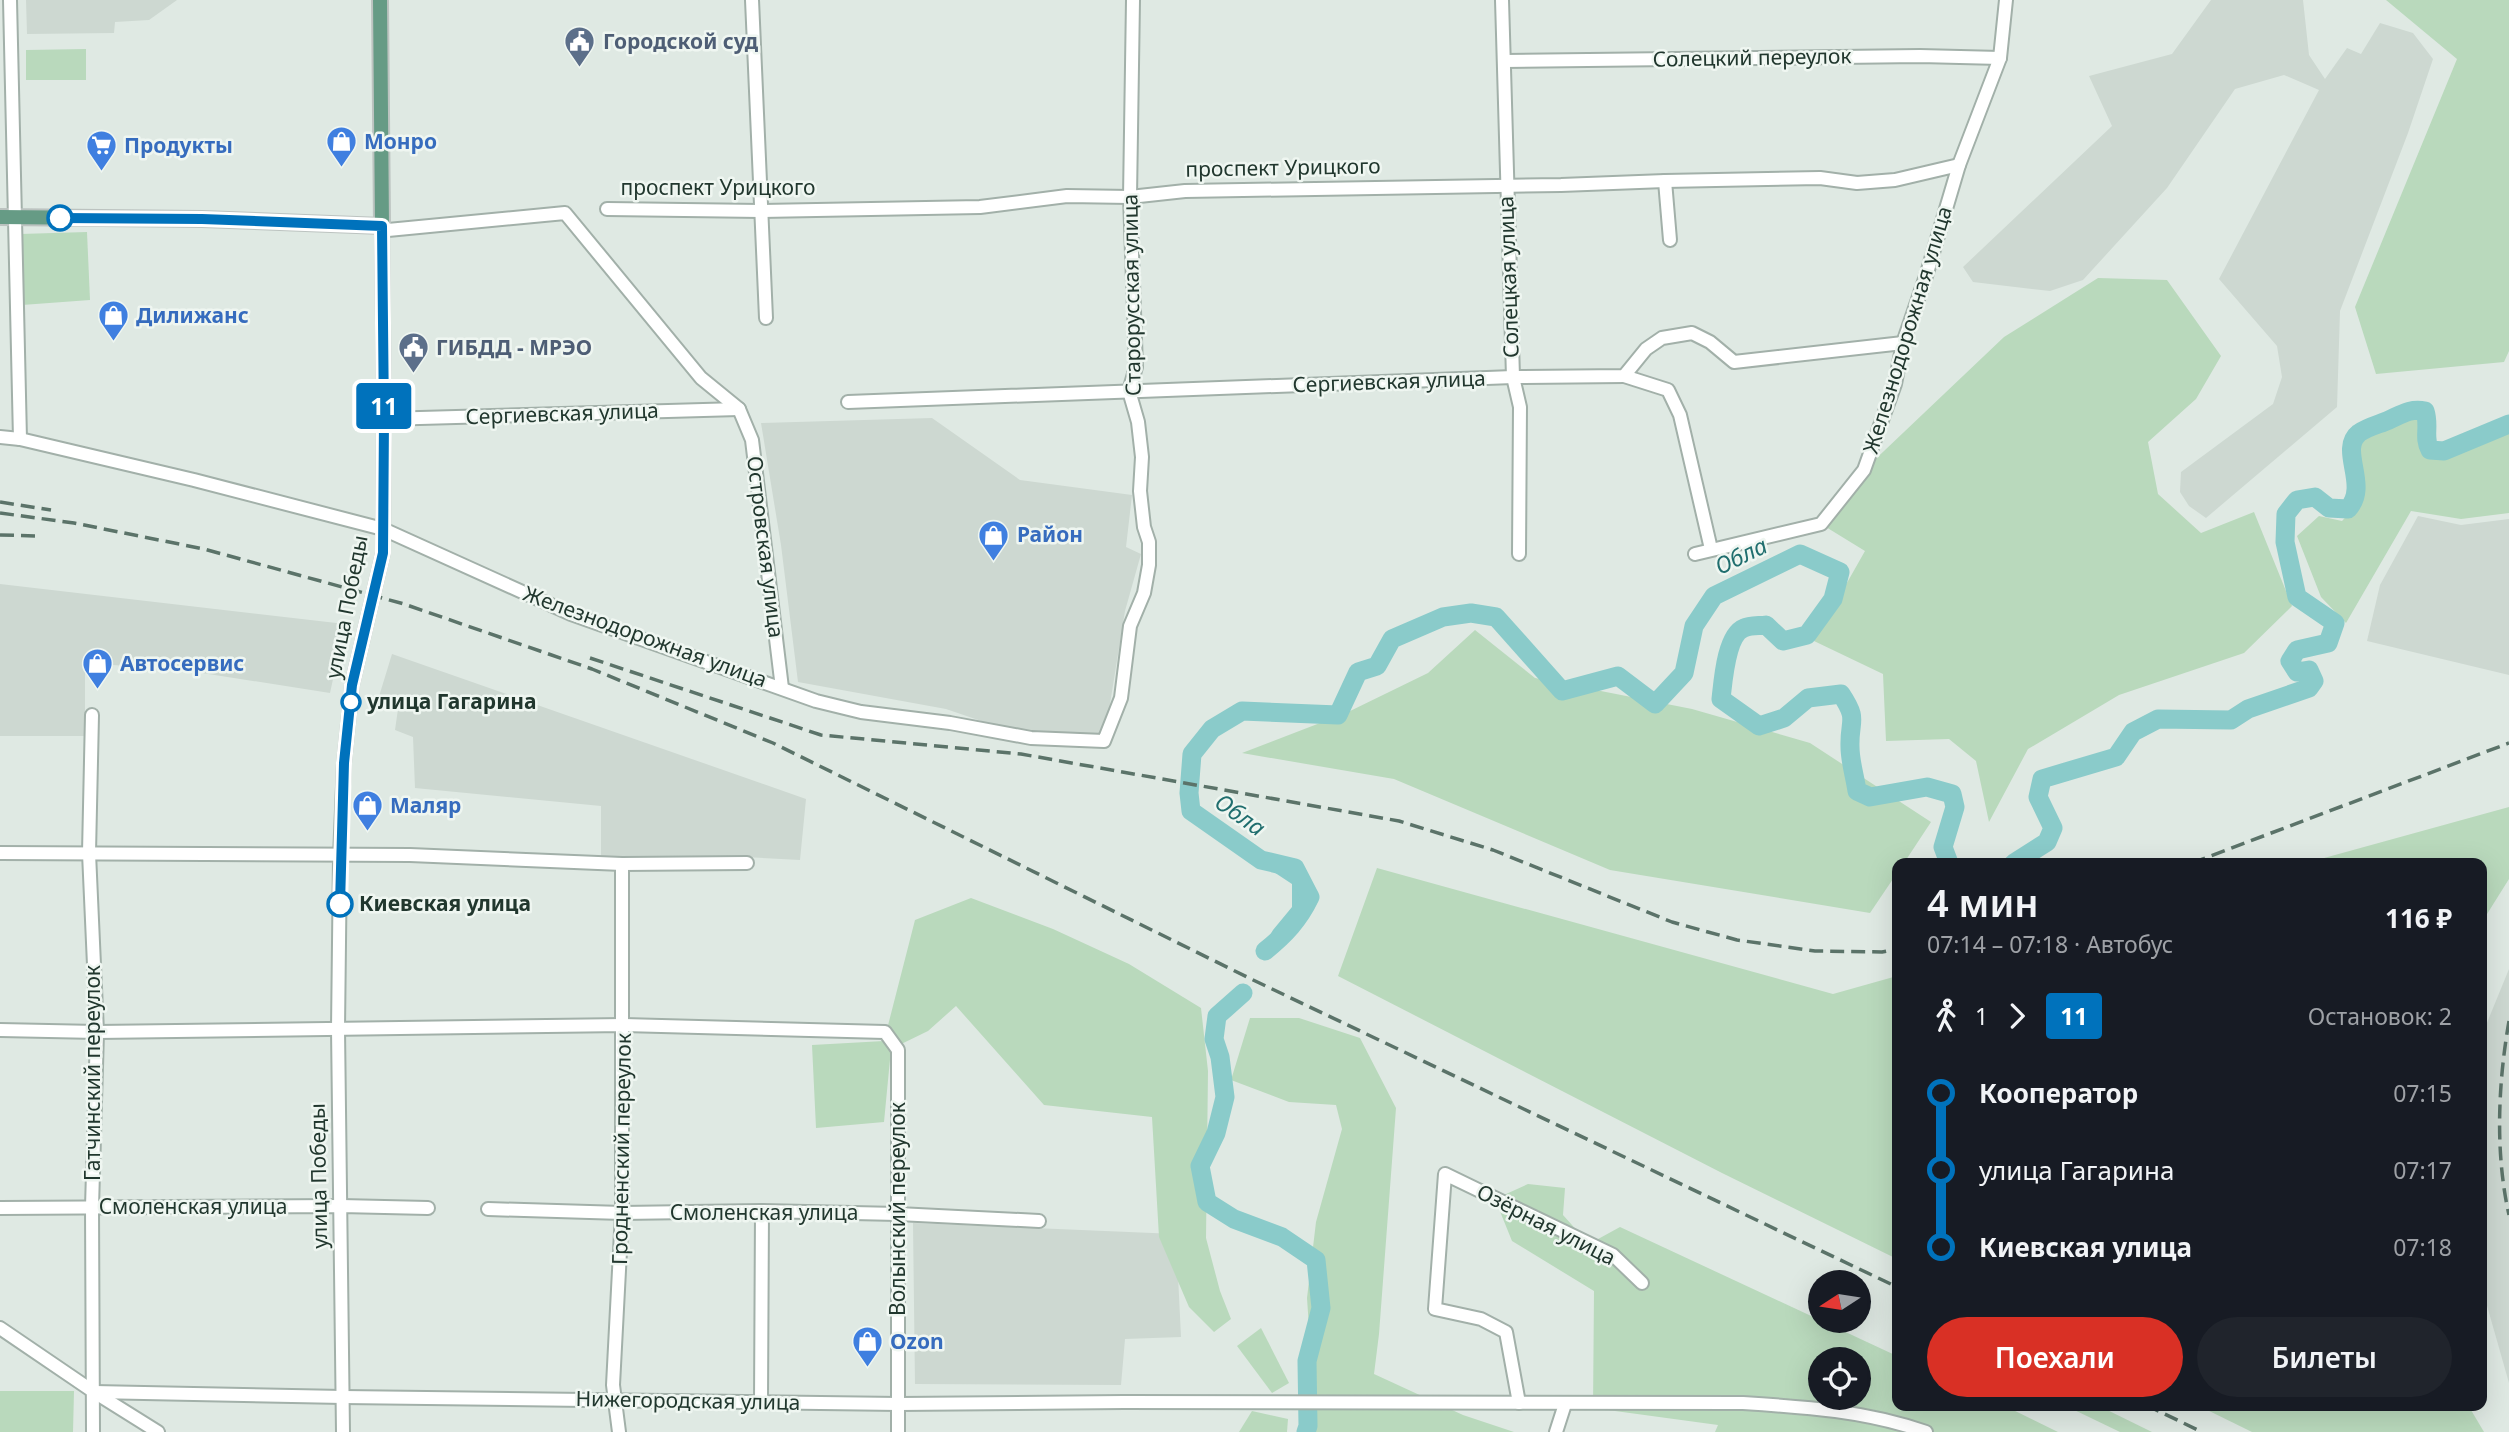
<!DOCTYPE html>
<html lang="ru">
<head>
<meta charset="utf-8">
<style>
	body { margin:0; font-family:"Noto Sans",sans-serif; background:#20242c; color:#f1f3f6; height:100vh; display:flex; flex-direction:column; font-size:26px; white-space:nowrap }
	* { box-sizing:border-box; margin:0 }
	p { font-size:23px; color:#9ea1a6 }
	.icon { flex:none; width:38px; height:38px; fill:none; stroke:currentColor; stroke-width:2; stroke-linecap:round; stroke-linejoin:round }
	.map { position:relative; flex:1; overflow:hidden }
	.side { position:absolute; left:1892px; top:858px; width:595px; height:553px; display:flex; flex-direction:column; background:#171b24; border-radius:14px; box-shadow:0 7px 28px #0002 }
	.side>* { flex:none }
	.badge { padding:0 14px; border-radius:5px; font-size:24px; line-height:46px }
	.needle { width:46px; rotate:258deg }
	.tools { position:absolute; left:1808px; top:1270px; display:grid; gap:14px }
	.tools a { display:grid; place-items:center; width:63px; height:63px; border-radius:50%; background:#171b24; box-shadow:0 7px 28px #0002; font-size:35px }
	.map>.badge { position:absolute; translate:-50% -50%; box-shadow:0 0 0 4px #fff }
	.legs { display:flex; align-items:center; gap:10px; height:77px; padding:0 35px; font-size:23px }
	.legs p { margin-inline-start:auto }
	.summary { display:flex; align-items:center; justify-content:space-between; height:119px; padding:0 35px }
	h1 { font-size:38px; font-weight:600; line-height:52px }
	.action { display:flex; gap:14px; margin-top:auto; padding:14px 35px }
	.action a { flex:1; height:80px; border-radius:42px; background:#d93025; color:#fff; font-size:28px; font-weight:600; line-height:80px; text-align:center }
	.action a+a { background:#20242c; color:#f1f3f6 }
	ul { padding:0 35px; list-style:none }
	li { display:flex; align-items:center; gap:24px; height:77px; font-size:26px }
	li i { display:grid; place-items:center; width:10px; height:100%; margin:0 9px; background:currentColor }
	li i::after { content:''; width:18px; height:18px; margin:-9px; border:5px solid; border-radius:50%; background:#171b24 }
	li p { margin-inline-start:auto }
	li:first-child i { background:linear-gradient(#0000 50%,currentColor 0) }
	li:last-child i { background:linear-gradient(currentColor 50%,#0000 0) }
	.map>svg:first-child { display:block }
</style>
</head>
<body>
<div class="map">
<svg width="2509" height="1432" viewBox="0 0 2509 1432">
	<rect width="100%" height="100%" fill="#dfe9e3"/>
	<!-- built -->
	<g fill="#cdd8d1">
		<path d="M26,0H177L149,20L115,22L114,33L27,34Z"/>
		<path d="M2211,0H2303L2309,55L2325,79L2347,48L2361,54L2380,23L2413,33L2433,59L2408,133L2340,311L2337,407L2206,518L2189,506L2180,492L2181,472L2273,404L2282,377L2277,346L2219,279L2319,90L2284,75L2235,89L2167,188L2083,280L2050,291L1973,282L1963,267L2112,126L2089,76L2172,54Z"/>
		<path d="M932,418L1020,480L1132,495L1126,547L1141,554L1125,611L1104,741L1031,738L946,709L798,682L781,545L761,423Z"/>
		<path d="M2418,516L2461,525L2509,519V675L2367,641L2380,585Z"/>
		<path d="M0,584L345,624L330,693L183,670L85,663V736H0Z"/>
		<path d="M392,654L806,799L800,860L725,856L601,858V806L415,788L413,737L395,730L398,709L377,703Z"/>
		<path d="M2509,969V1383L2482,1288V1035Z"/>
		<path d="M913,1223L1176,1234L1181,1337L1125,1339L1121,1385L915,1384Z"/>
	</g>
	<!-- green -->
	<g fill="#b9d9bc" fill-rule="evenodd">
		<path d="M2386,0H2509V351L2504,362L2376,374L2355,307L2457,59Z"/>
		<path d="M86,49V80H26V50Z"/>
		<path d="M87,232L90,300L22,305L20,234Z"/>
		<path d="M2098,278L2167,280L2221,356L2196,399L2148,442L2158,494L2201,533L2254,512L2292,606L2244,653L2119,695L2028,749L1989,822L1976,761L1949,739L1886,741L1883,674L1814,641L1865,551L1821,524L1864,470L2004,337Z"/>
		<path d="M2415,414L2421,415C2427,432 2416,437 2427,455L2445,456L2509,430V513L2461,519L2411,511L2346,623L2321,597L2297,536L2319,516L2342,521L2360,502L2362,474L2356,446L2362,437Z"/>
		<path d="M1475,630L1535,678L1692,709L1810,743L1931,822L1904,863H1897V873L1870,913L1610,870L1394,779L1242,753L1346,713L1428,673Z"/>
		<path d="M2509,807V879L2482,922V863H2306Z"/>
		<path d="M1377,868L1833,994L1897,976V1259L1722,1173L1338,976Z"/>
		<path d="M971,898L1053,929L1129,964L1201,1008L1208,1071L1206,1238L1220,1291L1231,1319L1214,1332L1189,1307L1159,1237L1152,1117L1044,1105L956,1006L928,1031L891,1049L884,1122L816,1128L812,1045L884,1041L915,920Z"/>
		<path d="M1250,1018H1299L1360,1038L1396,1108L1379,1334L1374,1374L1463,1415L1514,1432H1316L1307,1298L1316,1222L1342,1129L1336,1105L1289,1102L1231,1080Z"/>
		<path d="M1528,1184L1565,1188L1563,1215L1589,1244L1620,1227L1897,1356V1405H2003L2058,1432H1715L1718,1425L1593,1408L1594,1291L1512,1241L1495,1199ZM1820,1360H1858V1398H1820Z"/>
		<path d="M1261,1328L1289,1383L1272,1393L1237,1346Z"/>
		<path d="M0,1391H74L73,1432H0Z"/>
		<path d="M2097,1405L2152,1432H2120L2066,1406Z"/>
		<path d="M2197,1405H2468L2484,1432H2252Z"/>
		<path d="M1252,1411L1288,1419L1287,1432H1239Z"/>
	</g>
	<!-- water -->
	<path fill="#8acbca" d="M1191,811L1261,860L1295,868L1310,897C1299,920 1285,935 1265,951L1264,946L1273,930L1292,907V884L1227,841L1208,833L1182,814Z"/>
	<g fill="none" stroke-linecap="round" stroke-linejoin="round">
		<!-- river -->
		<g stroke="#8acbca" stroke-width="19">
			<path d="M2014,863L2047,842L2053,828L2038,797L2042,779L2116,757L2133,732L2158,719L2231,720L2248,709L2309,688L2314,681L2309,670L2297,672L2290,661L2297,650L2328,643L2335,623L2297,597L2285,542L2286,514L2297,500L2315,497L2329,508L2348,509C2370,485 2338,450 2359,433C2367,427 2380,424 2389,420C2402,414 2411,408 2425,411C2430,426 2423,438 2430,450L2444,451L2509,424"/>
			<path d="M1265,951C1285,935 1299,920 1310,897L1295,868L1261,860L1191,811L1189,793L1192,754L1212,729L1242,711L1338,715L1358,672L1377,666L1392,639L1443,617L1471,613L1496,617L1562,691L1618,676L1655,704L1684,673L1694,626L1714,596L1800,554L1840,572L1833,599L1807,635L1783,641L1766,625C1760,626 1750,625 1744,628C1726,635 1723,682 1721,699L1759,726L1784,718L1808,698L1841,694C1859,721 1849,719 1850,747C1850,761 1855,777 1857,791L1870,797L1927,787L1952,794L1955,807L1943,847L1949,863"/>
			<path d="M1243,993L1217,1016L1214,1039L1220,1057L1225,1097L1216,1133L1200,1166L1207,1202L1234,1219L1282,1237L1316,1260L1321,1308L1307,1361L1308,1426L1306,1432"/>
		</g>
		<defs>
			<g id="minor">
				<path d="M10,0L20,439"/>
				<path d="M752,0L766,318"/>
				<path d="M1502,0L1513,377L1520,407L1519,554"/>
				<path d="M1504,61L1920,56L2000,58"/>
				<path d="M1665,181L1670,240"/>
				<path d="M607,209L761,211L980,207L1067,196L1130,197L1185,191L1561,185L1665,181L1820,178L1857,183L1895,180L1959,165"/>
				<path d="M1624,376L1668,390L1680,415L1711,549"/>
				<path d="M848,402L1513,377L1624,376L1646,349L1662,338L1692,333L1710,342L1734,362L1903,343"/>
				<path d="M384,419L739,409"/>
				<path d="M0,437L20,439L194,480L383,529L571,614L816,701L861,712L950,723L1031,738L1104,741L1121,698L1130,626L1144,593L1149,565V542L1144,527L1140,491L1142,457L1138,422L1129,391L1136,367L1130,197L1133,0"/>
				<path d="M1695,554L1821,524L1864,470L1895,384L1903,343L1927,273L1959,165L2000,58L2006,0"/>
				<path d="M92,715L89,853L97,1032L92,1207L93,1432"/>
				<path d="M0,853L410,855L622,864L747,863"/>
				<path d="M0,1030L97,1032L624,1025L885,1032L898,1050V1432"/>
				<path d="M0,1208L341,1206L428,1208"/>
				<path d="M488,1209L622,1213L762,1211L898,1214L1039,1221"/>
				<path d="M0,1328L94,1392L158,1432"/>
				<path d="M94,1392L343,1397L899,1404L1124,1402L1743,1403C1805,1407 1867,1411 1926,1432"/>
				<path d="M761,1402L762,1211"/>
				<path d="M1519,1403L1506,1332L1481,1319L1435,1309L1445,1174L1613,1255L1642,1283"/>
				<path d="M343,1432L338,1029L340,856L344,763L352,685L383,553L384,419L382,226L388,230L565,213L701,378L739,409L752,440L782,688"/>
				<path d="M619,1432L613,1385L622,1213V864"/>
				<path d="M1556,1432L1565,1404"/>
			</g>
			<path id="major" d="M0,217L202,219L382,226L380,0"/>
		</defs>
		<!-- minor casing -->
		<use href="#minor" stroke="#a2b0a9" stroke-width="16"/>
		<!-- major casing -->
		<use href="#major" stroke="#bcc3c0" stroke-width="18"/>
		<!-- minor -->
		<use href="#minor" stroke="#fff" stroke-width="12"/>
		<!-- major -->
		<use href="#major" stroke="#669b85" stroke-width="14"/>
		<!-- rail -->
		<g stroke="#5b7369" stroke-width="3.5" stroke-dasharray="14 7" stroke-linecap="butt">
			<path d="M0,502L51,510"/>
			<path d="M0,513L74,523L204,549L404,604L592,669L773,743L1249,978L1897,1287"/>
			<path d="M0,535L38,536"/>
			<path d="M590,658L821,735L1021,754L1399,821L1493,850L1672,922L1737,940L1815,951L1882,952L1897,949"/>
			<path d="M2192,863L2509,743"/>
			<path d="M2509,1021C2498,1084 2495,1153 2509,1215"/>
			<path d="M2146,1405L2202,1432"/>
		</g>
	</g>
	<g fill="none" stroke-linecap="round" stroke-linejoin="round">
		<defs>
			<path id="line-1" d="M60,218L202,219L382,226L384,419L383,553L352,685L344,763L340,904"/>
		</defs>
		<!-- line-1 casing -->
		<use href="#line-1" stroke="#fff" stroke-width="16"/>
		<!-- line-1 -->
		<use href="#line-1" stroke="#0072bc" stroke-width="10"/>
	</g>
	<!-- icons -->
	<defs>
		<symbol id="civic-pin" viewBox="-11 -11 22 30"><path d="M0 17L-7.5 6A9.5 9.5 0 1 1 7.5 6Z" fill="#5c6f8a" stroke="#eff6f1"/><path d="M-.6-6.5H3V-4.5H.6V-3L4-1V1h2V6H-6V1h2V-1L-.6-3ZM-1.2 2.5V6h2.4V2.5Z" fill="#fff"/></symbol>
		<symbol id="shop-pin" viewBox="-11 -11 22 30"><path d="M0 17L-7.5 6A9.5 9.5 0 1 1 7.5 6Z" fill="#3f7fe0" stroke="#eff6f1"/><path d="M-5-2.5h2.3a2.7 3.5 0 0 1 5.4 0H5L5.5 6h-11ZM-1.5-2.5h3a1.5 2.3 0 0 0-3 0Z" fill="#fff"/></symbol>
		<symbol id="supermarket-pin" viewBox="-11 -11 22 30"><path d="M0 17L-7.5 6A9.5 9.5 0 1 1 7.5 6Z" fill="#3f7fe0" stroke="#eff6f1"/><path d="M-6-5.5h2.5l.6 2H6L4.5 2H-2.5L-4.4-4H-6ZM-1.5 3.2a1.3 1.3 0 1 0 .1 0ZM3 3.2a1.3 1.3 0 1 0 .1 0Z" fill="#fff"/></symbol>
	</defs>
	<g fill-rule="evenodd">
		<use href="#civic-pin" x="562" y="24" width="35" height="47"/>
		<use href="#shop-pin" x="324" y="124" width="35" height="47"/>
		<use href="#supermarket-pin" x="84" y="128" width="35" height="47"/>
		<use href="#shop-pin" x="96" y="298" width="35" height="47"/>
		<use href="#civic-pin" x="396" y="330" width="35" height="47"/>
		<use href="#shop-pin" x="976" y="518" width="35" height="47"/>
		<use href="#shop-pin" x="80" y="646" width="35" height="47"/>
		<use href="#shop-pin" x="350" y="788" width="35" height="47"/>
		<use href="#shop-pin" x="850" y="1324" width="35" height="47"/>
	</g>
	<!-- markers -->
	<g fill="#fff" stroke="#0072bc" stroke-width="3.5">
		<circle cx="60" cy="218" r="12"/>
		<circle cx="351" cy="702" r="9"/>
		<circle cx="340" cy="904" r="12"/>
	</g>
	<g text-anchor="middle" stroke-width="5" stroke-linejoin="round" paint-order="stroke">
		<!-- service labels -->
		<g font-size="21" font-weight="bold" fill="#4e5e75" stroke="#eff6f1" text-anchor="start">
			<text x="603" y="49">Городской суд</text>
			<text x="436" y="355">ГИБДД - МРЭО</text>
		</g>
		<!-- street labels -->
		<g font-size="21" fill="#21372e" stroke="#eff6f1">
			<text transform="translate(1752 58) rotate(-1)" y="7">Солецкий переулок</text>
			<text transform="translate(1283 168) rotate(-1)" y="7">проспект Урицкого</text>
			<text x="718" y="195">проспект Урицкого</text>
			<text transform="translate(1509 277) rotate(-92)" y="7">Солецкая улица</text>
			<text transform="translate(1132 295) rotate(-91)" y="7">Старорусская улица</text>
			<text transform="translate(1908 330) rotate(-73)" y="7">Железнодорожная улица</text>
			<text transform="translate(1389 382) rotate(-2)" y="7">Сергиевская улица</text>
			<text transform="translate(562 414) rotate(-2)" y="7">Сергиевская улица</text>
			<text transform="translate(765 547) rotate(83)" y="7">Островская улица</text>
			<text transform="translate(347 607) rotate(-79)" y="7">улица Победы</text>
			<text transform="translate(645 637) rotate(20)" y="7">Железнодорожная улица</text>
			<text transform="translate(93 1073) rotate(-90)" y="7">Гатчинский переулок</text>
			<text transform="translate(622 1149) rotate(-89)" y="7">Гродненский переулок</text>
			<text transform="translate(319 1176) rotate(-91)" y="7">улица Победы</text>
			<text x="193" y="1214">Смоленская улица</text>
			<text transform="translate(898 1209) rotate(-90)" y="7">Волынский переулок</text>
			<text x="764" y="1220">Смоленская улица</text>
			<text transform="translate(1546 1225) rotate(27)" y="7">Озёрная улица</text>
			<text transform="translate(688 1401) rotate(1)" y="7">Нижегородская улица</text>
		</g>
		<!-- shop labels -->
		<g font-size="21" font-weight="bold" fill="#366cbe" stroke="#eff6f1" text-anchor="start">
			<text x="364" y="149">Монро</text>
			<text x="124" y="153">Продукты</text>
			<text x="136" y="323">Дилижанс</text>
			<text x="1017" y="542">Район</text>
			<text x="120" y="671">Автосервис</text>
			<text x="390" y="813">Маляр</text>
			<text x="890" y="1349">Ozon</text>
		</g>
		<!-- stop labels -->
		<g font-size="21" font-weight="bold" fill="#21372e" stroke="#eff6f1" text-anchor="start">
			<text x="367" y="709">улица Гагарина</text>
			<text x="359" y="911">Киевская улица</text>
		</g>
		<!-- water labels -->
		<g font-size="23" font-style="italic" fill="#206e6e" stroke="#eff6f1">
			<text transform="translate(1741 556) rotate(-26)" y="8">Обла</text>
			<text transform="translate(1240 815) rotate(35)" y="8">Обла</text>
		</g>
	</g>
</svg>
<div class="tools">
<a><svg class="needle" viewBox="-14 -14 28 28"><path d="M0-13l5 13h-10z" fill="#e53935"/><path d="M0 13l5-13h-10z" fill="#9ea1a6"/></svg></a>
<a><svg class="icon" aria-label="locate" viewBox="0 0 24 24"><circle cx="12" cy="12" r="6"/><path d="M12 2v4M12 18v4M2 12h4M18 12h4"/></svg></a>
</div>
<b class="badge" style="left:384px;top:406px;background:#0072bc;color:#fff">11</b>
<section class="side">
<div class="summary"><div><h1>4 мин</h1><p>07:14 – 07:18 · Автобус</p></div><b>116 ₽</b></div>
<div class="legs"><svg class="icon" aria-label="walk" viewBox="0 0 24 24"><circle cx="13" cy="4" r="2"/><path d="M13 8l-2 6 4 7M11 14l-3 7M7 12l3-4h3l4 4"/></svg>1<svg class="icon" aria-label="forward" viewBox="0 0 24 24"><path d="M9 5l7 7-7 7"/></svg><b class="badge" style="background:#0072bc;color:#fff">11</b><p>Остановок: 2</p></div>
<ul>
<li><i style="color:#0072bc"></i><b>Кооператор</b><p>07:15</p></li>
<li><i style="color:#0072bc"></i><span>улица Гагарина</span><p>07:17</p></li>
<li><i style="color:#0072bc"></i><b>Киевская улица</b><p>07:18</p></li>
</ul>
<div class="action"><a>Поехали</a><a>Билеты</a></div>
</section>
</div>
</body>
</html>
